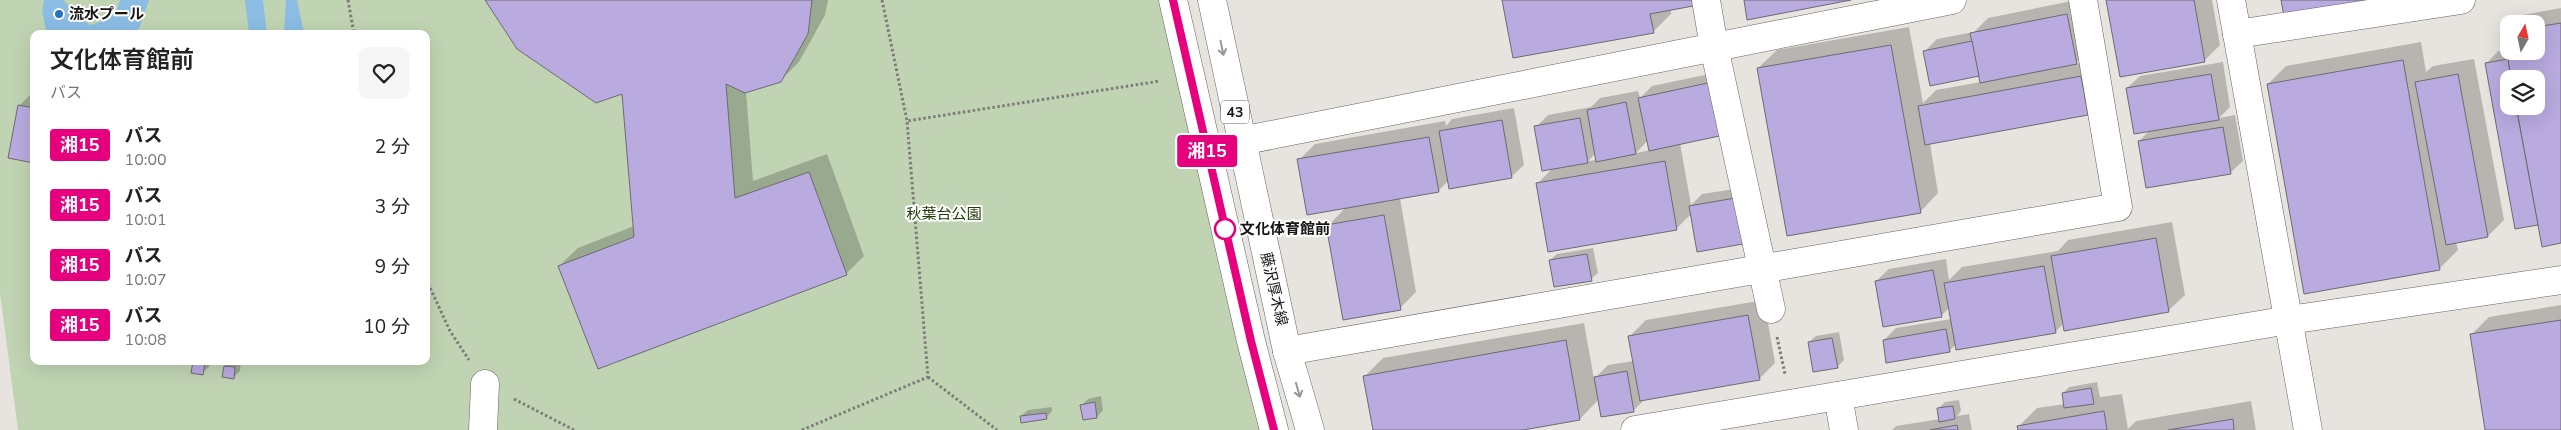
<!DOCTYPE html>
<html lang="ja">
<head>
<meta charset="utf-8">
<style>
	body { margin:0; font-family:"Nunito Sans","Noto Sans JP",sans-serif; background:#f6f6f6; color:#222; height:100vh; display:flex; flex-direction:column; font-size:19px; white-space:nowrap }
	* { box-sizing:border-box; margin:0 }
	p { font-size:16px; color:#767676 }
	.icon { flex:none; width:28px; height:28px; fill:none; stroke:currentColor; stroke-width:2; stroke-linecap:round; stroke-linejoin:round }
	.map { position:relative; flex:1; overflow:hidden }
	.panel { position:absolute; left:30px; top:30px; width:400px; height:335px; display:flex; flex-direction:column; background:#fff; border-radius:10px; box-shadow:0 5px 20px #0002 }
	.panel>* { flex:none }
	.badge { padding:0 10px; border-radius:4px; font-size:18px; line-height:32px }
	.needle { width:32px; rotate:9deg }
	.tools { position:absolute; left:2500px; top:15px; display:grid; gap:10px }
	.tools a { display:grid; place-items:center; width:45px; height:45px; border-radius:10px; background:#fff; box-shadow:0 5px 20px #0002; font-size:25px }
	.map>.badge { position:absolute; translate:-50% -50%; box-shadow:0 0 0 2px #fff }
	.round { display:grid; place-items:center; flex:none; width:52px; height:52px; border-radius:10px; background:#f6f6f6 }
	.overview { display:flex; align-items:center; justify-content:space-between; height:85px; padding:0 20px }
	h1 { font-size:24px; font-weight:600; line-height:38px }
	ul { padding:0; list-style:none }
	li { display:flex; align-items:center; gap:15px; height:60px; padding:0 20px }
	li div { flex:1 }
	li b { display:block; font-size:19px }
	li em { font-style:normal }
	li .badge { min-width:55px; font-weight:700; text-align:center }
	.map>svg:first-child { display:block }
</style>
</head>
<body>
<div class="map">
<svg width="2561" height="430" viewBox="0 0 2561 430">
	<rect width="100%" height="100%" fill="#e7e3de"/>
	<!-- green -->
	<path fill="#c0d4b3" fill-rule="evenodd" d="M0,0H1173L1274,430H18L0,293ZM34,34H426V361H34Z"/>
	<!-- water -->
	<g fill="#8abce4">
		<path d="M44,0H63L78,17L90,25C106,21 116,17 120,0H149L139,29L132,34H47L42,11Z"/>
		<path d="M245,0H263L267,34H249Z"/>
		<path d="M286,0H297L304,34H281L284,32Z"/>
	</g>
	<!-- shadow -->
	<g fill="#0003" fill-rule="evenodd">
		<path d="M486,0H828L825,15L799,62L780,81L746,92L753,181L827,154L864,256L846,274L559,266L578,248L634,226L623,93Z"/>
		<path d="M1503,0H1697L1692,5L1671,9V14L1653,32Z"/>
		<path d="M2077,0L2092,47L2075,64L2097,60L2104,97L2088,113L1930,143L1938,193L1920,212L1758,68L1777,50L1909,27L1923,103L1936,90L1981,82L1980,75L1925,51L1937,39L1974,32L1988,18Z"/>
		<path d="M2108,0H2212L2220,45L2204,61Z"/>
		<path d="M2561,8V242L2539,223L2486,64L2498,51L2507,50L2504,34L2509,29V51H2536V24H2514L2523,15ZM2509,79H2536V106H2509Z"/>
		<path d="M2421,42L2426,72L2433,66L2474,59L2504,220L2488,236L2456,242L2458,250L2439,269L2268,84L2286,66Z"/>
		<path d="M2223,62L2230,107L2219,118L2235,115L2243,161L2230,173L2139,141L2150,130L2127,88L2140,76Z"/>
		<path d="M1724,71L1680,143L1691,205L1702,194L1747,187L1755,231L1691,214L1676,229L1537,184L1553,168L1536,127L1548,115L1591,107L1600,98L1638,91L1640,98L1652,86ZM1648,140L1651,150L1636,153ZM1596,153L1597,160L1588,161Z"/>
		<path d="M31,94H34V161L19,106Z"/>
		<path d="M1514,108L1524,165L1511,177L1449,180L1438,191L1400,198L1416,292L1400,308L1328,226L1346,207L1299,160L1315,144L1445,121L1446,126L1452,119Z"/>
		<path d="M2172,222L2185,295L2168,311L2064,323L2055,332L1956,344L1949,351L1884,340L1896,328L1951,319L1950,307L1941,316L1876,281L1889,269L1946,259L1949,280L1962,267L2058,251L2068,240Z"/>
		<path d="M1593,248L1598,273L1591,279L1550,260L1557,254Z"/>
		<path d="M1764,300L1775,363L1759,379L1646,398L1634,410L1602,416L1599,399L1580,419L1515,430H1375L1365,376L1383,358L1584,323L1594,379L1608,365L1634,361L1630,336L1646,320Z"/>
		<path d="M2561,305V430H2486L2471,335L2489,317Z"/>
		<path d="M1839,332L1844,360L1837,367L1809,342L1816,336Z"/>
		<path d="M195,361H210L209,367L202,373Z"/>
		<path d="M230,361H241L240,371L233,378L225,366Z"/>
		<path d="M2097,382L2100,397L2122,394L2128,429L2136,421L2251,401L2256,430H2019L2018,427L2037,408L2065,404L2063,393L2069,387Z"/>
		<path d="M1101,396L1103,410L1097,417L1082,405L1088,399Z"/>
		<path d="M1959,400L1961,411L1957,416L1969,414L1972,430H1892L1896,426L1940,419L1938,409L1945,402Z"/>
		<path d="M1052,407V411L1046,418L1021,416L1028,410Z"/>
	</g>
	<!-- building -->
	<g fill="#b9aae0" stroke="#6c6b70">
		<path d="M485,0H812L808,34L781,82L745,93L726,84L735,198L809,172L847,275L598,369L558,266L634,237L622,94L596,103L580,92L517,49Z"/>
		<path d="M1502,0H1692L1693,6L1650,14L1654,33L1513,58Z"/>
		<path d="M1744,0H1851L1747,20Z"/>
		<path d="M2106,0H2194L2205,62L2120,77Z"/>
		<path d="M2281,0H2407L2285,22Z"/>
		<path d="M2067,14L2077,64L1980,83L1970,33Z"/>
		<path d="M2561,23V243L2542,247L2516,106H2536V79H2511L2503,33L2509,32V51H2536V27Z"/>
		<path d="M1972,41L1979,76L1930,86L1923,51Z"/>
		<path d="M1891,45L1921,213L1787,236L1757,68Z"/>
		<path d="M2508,59L2511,79H2509V106H2516L2538,225L2515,229L2485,63Z"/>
		<path d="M2403,60L2440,270L2304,294L2267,84Z"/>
		<path d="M2211,74L2219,120L2134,134L2126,88Z"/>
		<path d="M2458,74L2488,237L2446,245L2415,82Z"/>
		<path d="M2081,76L2088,115L1925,145L1918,106Z"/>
		<path d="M1712,82L1724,135L1649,151L1638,98Z"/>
		<path d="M1626,102L1636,154L1596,162L1587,110Z"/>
		<path d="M18,105L34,108V163L8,158Z"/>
		<path d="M1580,118L1588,163L1542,171L1534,126Z"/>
		<path d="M1502,120L1512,178L1449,189L1439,131Z"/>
		<path d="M2223,127L2231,174L2146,188L2138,141Z"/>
		<path d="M1429,137L1439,192L1307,215L1297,159Z"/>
		<path d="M1665,161L1677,230L1548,252L1536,183Z"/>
		<path d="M1735,198L1743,244L1697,252L1689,206Z"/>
		<path d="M1384,215L1401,310L1343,320L1326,225Z"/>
		<path d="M2156,238L2169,312L2064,331L2051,256Z"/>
		<path d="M1587,254L1592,281L1554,287L1549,260Z"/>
		<path d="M2044,266L2056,333L1956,350L1944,283Z"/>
		<path d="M1933,270L1942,317L1883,327L1875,281Z"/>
		<path d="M1748,315L1760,380L1640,401L1628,336Z"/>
		<path d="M2561,320V430H2485L2470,334Z"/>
		<path d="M1946,329L1950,352L1886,363L1883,340Z"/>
		<path d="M1832,338L1838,368L1813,372L1808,342Z"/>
		<path d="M1566,340L1580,420L1523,430H1373L1363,376Z"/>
		<path d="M193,361L205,363L203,375L191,373Z"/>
		<path d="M224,366L235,367L234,379L222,377Z"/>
		<path d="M1627,371L1634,412L1601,417L1594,377Z"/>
		<path d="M2091,388L2094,404L2064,408L2062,393Z"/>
		<path d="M1095,402L1097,418L1083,420L1080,405Z"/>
		<path d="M1953,406L1955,419L1939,422L1937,408Z"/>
		<path d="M2104,411L2107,430H2018L2017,426Z"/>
		<path d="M1046,413L1047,419L1021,423L1020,416Z"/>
		<path d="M2233,419L2234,430H2168Z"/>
		<path d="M1957,425L1958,430H1930Z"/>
	</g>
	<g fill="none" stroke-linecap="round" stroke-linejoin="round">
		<defs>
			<g id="minor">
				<path d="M1706,0L1714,47L1771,309"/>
				<path d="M2231,0L2308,430"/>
				<path d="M2237,34L2461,0"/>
				<path d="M1241,141L1952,0"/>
				<path d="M1287,351L2118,207L2083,0"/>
				<path d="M1838,396L1844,430"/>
				<path d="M483,430L485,384"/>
				<path d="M1635,430L2289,320L2561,280"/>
			</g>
			<g id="major">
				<path d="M1173,0L1251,341L1274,430"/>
				<path d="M1212,0L1287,351L1310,430"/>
			</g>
		</defs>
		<!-- minor casing -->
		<use href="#minor" stroke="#67635f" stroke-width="29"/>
		<!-- major casing -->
		<use href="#major" stroke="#67635f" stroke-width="29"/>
		<!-- path -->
		<g stroke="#7e7b78" stroke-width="3" stroke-dasharray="2.5 2.5" stroke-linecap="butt">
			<path d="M348,0L354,34"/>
			<path d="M882,0L907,121"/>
			<path d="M426,279L450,331L469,360"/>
			<path d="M1777,337L1785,374"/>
			<path d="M928,377L997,430"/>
			<path d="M514,399L574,430"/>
			<path d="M802,430L928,377L907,121L1160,81"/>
		</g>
		<!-- minor -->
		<use href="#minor" stroke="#fff" stroke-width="28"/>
		<!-- major -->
		<use href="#major" stroke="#fff" stroke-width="28"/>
	</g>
	<!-- one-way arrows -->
	<defs><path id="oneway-shaft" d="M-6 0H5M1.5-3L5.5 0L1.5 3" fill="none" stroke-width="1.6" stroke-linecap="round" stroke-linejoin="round" transform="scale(1.25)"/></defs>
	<g stroke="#979696">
		<use href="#oneway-shaft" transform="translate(1222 48) rotate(78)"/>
		<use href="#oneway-shaft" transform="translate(1298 390) rotate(74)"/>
	</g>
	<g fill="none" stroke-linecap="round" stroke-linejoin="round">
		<defs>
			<path id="line" d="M1173,0L1251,341L1274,430"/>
		</defs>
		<!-- line casing -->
		<use href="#line" stroke="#fff" stroke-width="11"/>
		<!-- line -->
		<use href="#line" stroke="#e6007e" stroke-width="8"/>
	</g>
	<!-- markers -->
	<circle fill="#2870c0" stroke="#fff" stroke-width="2" cx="59" cy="14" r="5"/>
	<circle fill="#fff" stroke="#e6007e" stroke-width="2.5" cx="1225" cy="229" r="10"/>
	<g text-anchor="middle" stroke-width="4" stroke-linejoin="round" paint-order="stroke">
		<!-- shield labels -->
		<rect fill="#fff" stroke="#5d5c5b" stroke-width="1" x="1221" y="100.5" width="28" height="23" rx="4"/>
		<g font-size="14" font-weight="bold" fill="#181615">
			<text x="1235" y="117">43</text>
		</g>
		<!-- poi labels -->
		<g font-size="15" font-weight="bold" fill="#181615" stroke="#fff" text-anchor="start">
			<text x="69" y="19">流水プール</text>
		</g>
		<!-- park labels -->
		<g font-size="15" fill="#213c04" stroke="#fff">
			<text x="944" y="219">秋葉台公園</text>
		</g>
		<!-- stop labels -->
		<g font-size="15" font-weight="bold" fill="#181615" stroke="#fff" text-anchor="start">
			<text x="1240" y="234">文化体育館前</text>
		</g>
		<!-- street labels -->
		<g font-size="15" fill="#181615" stroke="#fff">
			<text transform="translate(1274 289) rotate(77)" y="5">藤沢厚木線</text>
		</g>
	</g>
</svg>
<div class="tools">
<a><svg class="needle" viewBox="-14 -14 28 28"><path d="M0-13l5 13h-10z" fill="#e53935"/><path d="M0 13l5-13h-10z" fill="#767676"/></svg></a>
<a><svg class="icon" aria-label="layers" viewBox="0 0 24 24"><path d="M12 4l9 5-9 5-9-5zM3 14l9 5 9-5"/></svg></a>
</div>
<b class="badge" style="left:1207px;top:151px;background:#e6007e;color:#fff">湘15</b>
<section class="panel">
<div class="overview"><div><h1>文化体育館前</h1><p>バス</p></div><a class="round"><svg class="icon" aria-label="heart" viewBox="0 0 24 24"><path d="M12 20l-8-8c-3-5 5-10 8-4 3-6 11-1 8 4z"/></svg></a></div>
<ul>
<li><span class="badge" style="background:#e6007e;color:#fff">湘15</span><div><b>バス</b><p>10:00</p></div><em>2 分</em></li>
<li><span class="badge" style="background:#e6007e;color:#fff">湘15</span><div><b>バス</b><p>10:01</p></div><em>3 分</em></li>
<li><span class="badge" style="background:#e6007e;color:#fff">湘15</span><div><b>バス</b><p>10:07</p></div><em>9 分</em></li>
<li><span class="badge" style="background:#e6007e;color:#fff">湘15</span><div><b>バス</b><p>10:08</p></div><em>10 分</em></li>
</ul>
</section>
</div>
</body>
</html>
